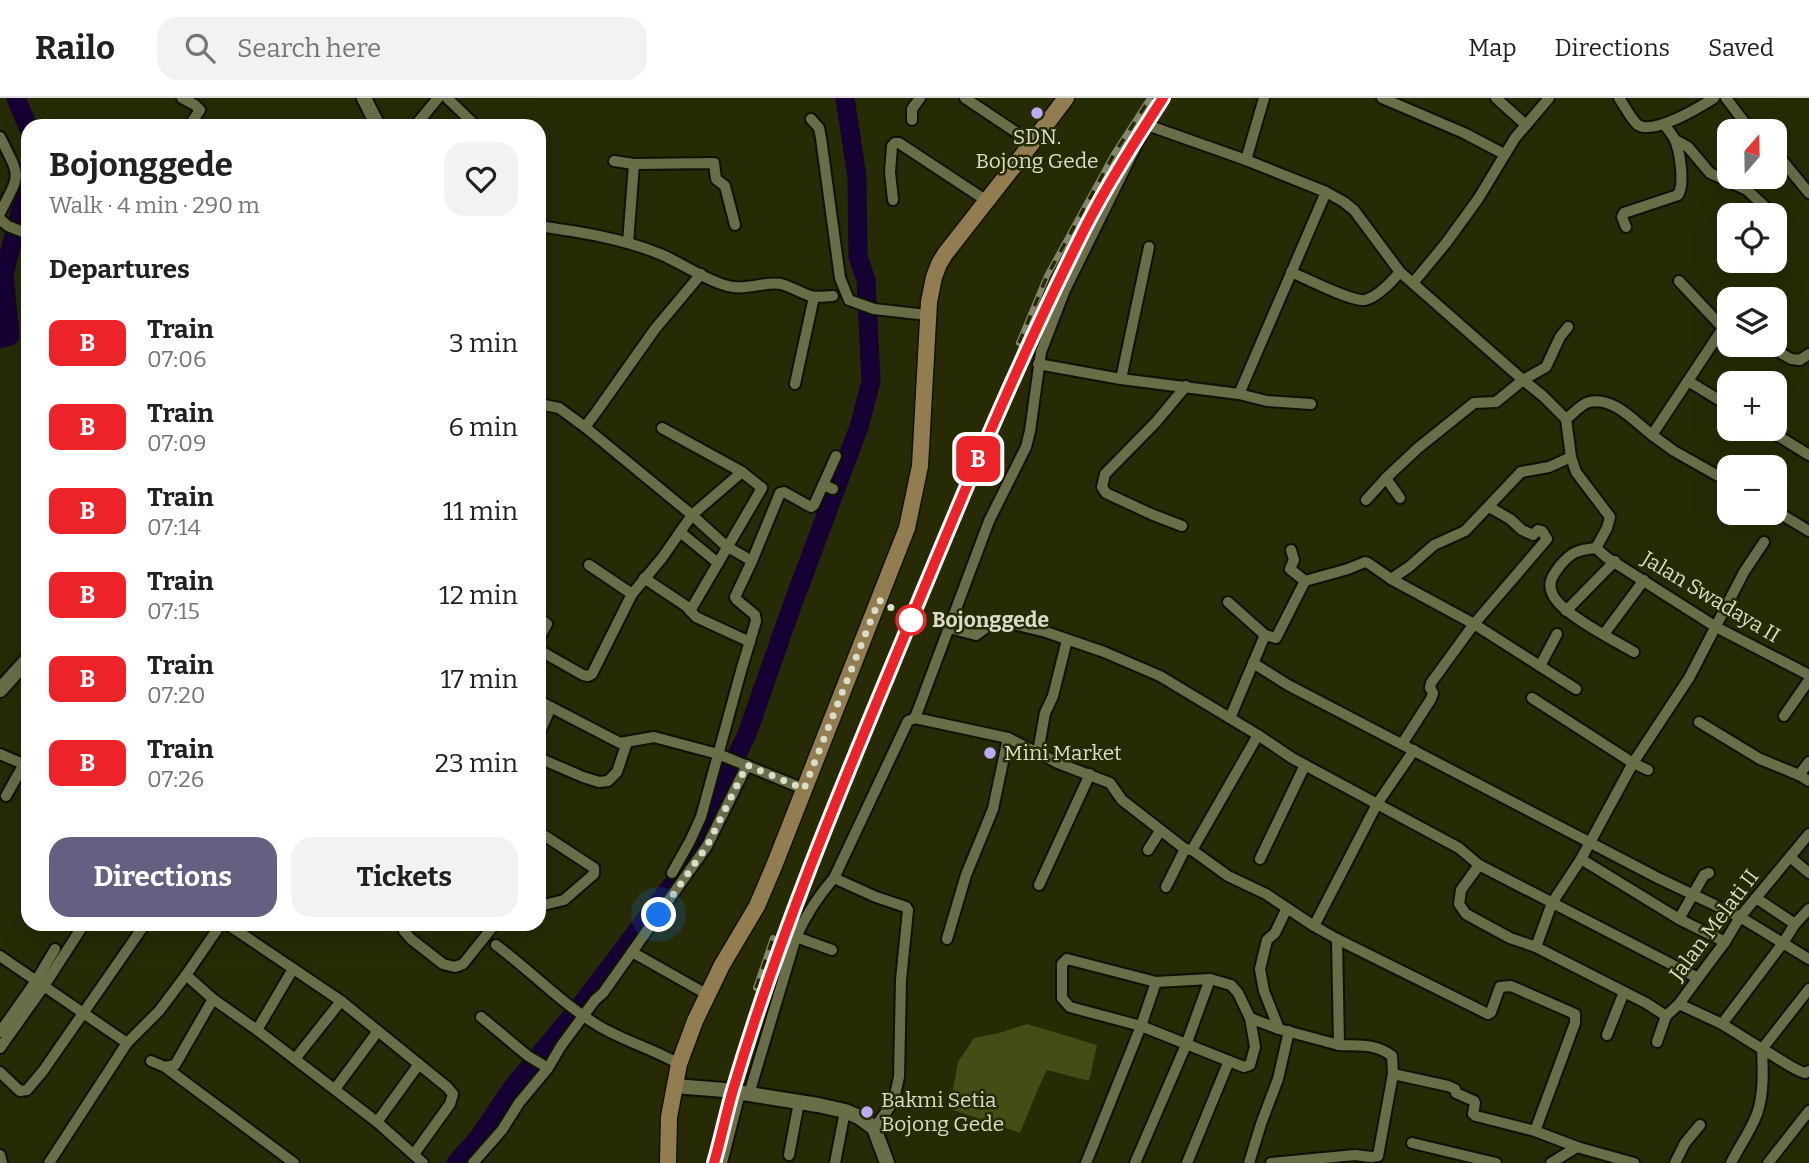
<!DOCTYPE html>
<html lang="en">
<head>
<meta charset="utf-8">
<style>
	body { margin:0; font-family:Bitter,serif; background:#f2f2f2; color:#202124; height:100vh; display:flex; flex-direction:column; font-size:26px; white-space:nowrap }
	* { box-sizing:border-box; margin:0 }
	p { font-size:23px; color:#757577 }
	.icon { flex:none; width:38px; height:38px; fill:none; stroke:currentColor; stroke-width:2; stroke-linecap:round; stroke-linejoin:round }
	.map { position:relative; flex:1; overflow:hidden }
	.panel { position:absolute; left:21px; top:21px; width:525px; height:812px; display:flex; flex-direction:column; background:#fff; border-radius:21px; box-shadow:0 7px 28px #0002 }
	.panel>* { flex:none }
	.badge { padding:0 14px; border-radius:10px; font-size:24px; line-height:46px }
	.needle { width:46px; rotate:20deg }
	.tools { position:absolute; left:1717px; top:21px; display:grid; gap:14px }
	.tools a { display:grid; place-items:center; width:70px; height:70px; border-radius:14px; background:#fff; box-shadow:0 7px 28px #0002; font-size:35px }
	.you { position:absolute; width:35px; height:35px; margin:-18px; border:5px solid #fff; border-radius:50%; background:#1a73e8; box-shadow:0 0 0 10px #1a73e833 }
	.map>.badge { position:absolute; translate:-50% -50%; box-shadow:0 0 0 4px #fff }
	h2 { padding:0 28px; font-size:26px; line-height:63px }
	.round { display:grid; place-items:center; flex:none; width:74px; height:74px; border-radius:21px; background:#f2f2f2 }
	.headline { display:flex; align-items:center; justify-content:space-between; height:119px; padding:0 28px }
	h1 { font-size:33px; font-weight:700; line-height:52px }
	.button { display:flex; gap:14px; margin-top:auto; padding:14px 28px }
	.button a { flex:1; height:80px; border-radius:21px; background:#665f82; color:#fff; font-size:28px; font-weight:700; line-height:80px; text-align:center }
	.button a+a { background:#f2f2f2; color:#202124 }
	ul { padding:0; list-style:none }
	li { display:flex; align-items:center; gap:21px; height:84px; padding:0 28px }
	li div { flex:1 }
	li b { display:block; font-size:26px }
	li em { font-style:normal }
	li .badge { min-width:77px; font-weight:700; text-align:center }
	header { display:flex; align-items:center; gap:42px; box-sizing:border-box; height:98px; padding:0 35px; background:#fff; border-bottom:2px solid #e0e0e0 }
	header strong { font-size:33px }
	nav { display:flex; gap:38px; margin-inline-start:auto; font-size:24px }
	.search { width:490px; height:63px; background:#f2f2f2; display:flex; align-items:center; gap:18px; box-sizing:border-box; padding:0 24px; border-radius:21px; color:#757577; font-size:26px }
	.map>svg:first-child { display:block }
</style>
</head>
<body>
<header>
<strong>Railo</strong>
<div class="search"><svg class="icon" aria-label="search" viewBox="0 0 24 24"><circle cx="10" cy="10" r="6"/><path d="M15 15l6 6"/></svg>Search here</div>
<nav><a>Map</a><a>Directions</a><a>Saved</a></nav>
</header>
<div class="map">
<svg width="1809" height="1065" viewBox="0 0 1809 1065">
	<rect width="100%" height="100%" fill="#262a05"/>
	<!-- green -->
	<path fill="#464c15" d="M1027,926L1097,947L1089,983L1047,972L1038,991L1020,1035L953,1012V991L958,964L974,940L999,935Z"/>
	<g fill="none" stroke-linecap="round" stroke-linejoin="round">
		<!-- river -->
		<g stroke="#160134" stroke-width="19">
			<path d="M16,0L28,29"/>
			<path d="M0,241L10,238L4,176L21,111L28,94"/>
			<path d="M456,1065L479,1039L512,990L584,903L700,750L726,678L746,639L789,516L860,326L871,283L866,182L858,159L857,79L845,0"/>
		</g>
		<defs>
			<g id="minor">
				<path d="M182,0L195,7L200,12L189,28"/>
				<path d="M447,0L476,28"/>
				<path d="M965,0L1032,45"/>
				<path d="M1382,0L1464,35L1504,56"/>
				<path d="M1496,0L1526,27"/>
				<path d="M1619,0C1624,7 1632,23 1638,27C1654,37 1700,9 1714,0"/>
				<path d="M1726,0L1751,33"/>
				<path d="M811,21L819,30L821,40L840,180L849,202L874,211L927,217"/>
				<path d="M912,22V11L920,0"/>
				<path d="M415,28L438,0"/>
				<path d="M0,39C21,81 21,74 0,115"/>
				<path d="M1675,42L1688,49L1710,75L1747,92L1774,117"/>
				<path d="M1774,56L1781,61L1809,95"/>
				<path d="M1246,62L1264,0"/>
				<path d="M614,63L634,66"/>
				<path d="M893,102L890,74L892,48L895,45H899L987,103"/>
				<path d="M0,121L8,128L28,136"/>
				<path d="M539,128C580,134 621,140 660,156C682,165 706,183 728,188C746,193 765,183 781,186C792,189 801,195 811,198C818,200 826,198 833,198"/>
				<path d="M1626,129L1622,119L1624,115L1678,97C1685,86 1680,52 1674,40C1671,35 1667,30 1664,26"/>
				<path d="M628,145L634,66L714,65L716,81L725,88L735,127"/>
				<path d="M1291,174C1305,180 1352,204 1365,202C1378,199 1391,184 1400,174"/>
				<path d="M1679,183L1723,230"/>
				<path d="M1413,185L1446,145L1478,101L1515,40L1549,0"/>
				<path d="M1767,247L1791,261L1800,262L1809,256"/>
				<path d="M1038,266L1121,281L1239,296L1267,303L1311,306"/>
				<path d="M1121,281L1149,149"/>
				<path d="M1688,283L1729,308"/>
				<path d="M795,286L814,199"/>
				<path d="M1239,296L1326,94"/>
				<path d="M539,302L544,307L559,310L585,329"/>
				<path d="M1566,321C1573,316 1581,306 1589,304C1613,298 1635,324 1652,337L1723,230L1729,229"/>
				<path d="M662,330L742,374"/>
				<path d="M1767,331L1809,357"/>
				<path d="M1652,337L1674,353L1729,384"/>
				<path d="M1386,380L1400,400"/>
				<path d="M833,391L823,387L836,358"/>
				<path d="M1366,402L1386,380L1418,350L1474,305L1496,304L1523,282L1546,269L1560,239L1568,229"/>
				<path d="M1774,412L1809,433"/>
				<path d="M1182,428L1151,416L1106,395L1102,389L1105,376L1156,324L1186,288"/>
				<path d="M680,434L718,465"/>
				<path d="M1596,450L1606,459L1716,529L1809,577"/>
				<path d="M1596,450C1577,452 1571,454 1559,469C1556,473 1552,478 1551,483C1549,489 1552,498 1557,503C1571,520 1613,542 1634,554"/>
				<path d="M1291,452L1294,462L1290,471L1305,483"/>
				<path d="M752,463L780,395L784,394L811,409L814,407L823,387"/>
				<path d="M589,467L632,496"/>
				<path d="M644,480L686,508L696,519L750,544"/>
				<path d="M1391,481L1409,469L1434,447L1465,433L1521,374L1549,369L1571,359"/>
				<path d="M1228,504L1265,537L1276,540L1305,483L1348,471L1365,464L1368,465L1391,481L1474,526L1576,591"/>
				<path d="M1566,513L1615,463"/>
				<path d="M539,520L547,526L539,540"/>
				<path d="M949,530L976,537L991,526H1013L1046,534L1104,554L1160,578L1258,637L1292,660L1459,750L1479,767L1698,880"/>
				<path d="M1604,536L1644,482"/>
				<path d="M539,552L583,577L588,578L592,576L632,496L662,460L692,417L742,374L762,390L690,513"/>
				<path d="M1253,565L1288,587L1658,780L1740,819L1809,861"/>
				<path d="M1540,568L1557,536"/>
				<path d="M1532,600L1633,665L1689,580L1744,474L1764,444"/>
				<path d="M539,603L620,645L654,639L718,656L804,691"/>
				<path d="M1784,618L1809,582"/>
				<path d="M915,620L989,423L1026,349L1030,333L1041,254L1065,192L1144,32L1150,28L1246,62L1326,94L1344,104L1354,112L1400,174L1523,282L1543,298L1566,321L1571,359L1576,374L1610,419L1607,430L1596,450"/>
				<path d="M1230,620L1265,537"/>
				<path d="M1699,624L1760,661L1799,677L1809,683"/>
				<path d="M539,636L551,609"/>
				<path d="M1402,646L1431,601L1433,595L1430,590L1431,585L1474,526L1547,441L1542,433L1538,432L1533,437L1522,432L1510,421L1489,409"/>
				<path d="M1038,654L1045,615L1053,598L1067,542"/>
				<path d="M0,656L28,668"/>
				<path d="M539,660L583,679L599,684L608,683L617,674L627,644"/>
				<path d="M1799,677L1809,664"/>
				<path d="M6,698L24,666"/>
				<path d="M539,734L594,770V776L564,802L539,808"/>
				<path d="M1148,752L1160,733"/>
				<path d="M1192,752L1258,637"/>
				<path d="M1790,759L1809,775"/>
				<path d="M1260,761L1305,667"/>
				<path d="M1581,761L1679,821L1704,777L1709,775"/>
				<path d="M1479,767L1461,792L1459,806L1466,816L1510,840L1536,849L1646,905L1666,918"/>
				<path d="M672,775L690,743L701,719L741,573L756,523L755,517L737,502L735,499L752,463L726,448L692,417L585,329L597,313L655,231L701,176"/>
				<path d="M834,780L876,799L906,809L908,812L901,882L899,979L895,997L889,1010L874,1030"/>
				<path d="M1039,787L1090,676"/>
				<path d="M1166,789L1185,751"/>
				<path d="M1756,800L1795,826"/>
				<path d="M1679,821L1725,844"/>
				<path d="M221,826L186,877L213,901L257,932L377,1024L423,1065"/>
				<path d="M227,826L341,903L447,989L453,996L450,1006L414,1056"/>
				<path d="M403,826L404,833L411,841L443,866L455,869L463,866L495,826"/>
				<path d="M1314,828L1377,706L1414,652"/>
				<path d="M796,839L832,852"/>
				<path d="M947,841L966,777L993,711L1008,640"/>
				<path d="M496,847C531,873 562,906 599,928C624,943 653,951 679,966"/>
				<path d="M1536,849L1552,805L1581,761L1633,665L1648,672"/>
				<path d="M632,854L708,897"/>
				<path d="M0,858L127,945"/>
				<path d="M1067,861L1156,884L1210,881L1231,887L1238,895L1250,920L1255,949L1250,967L1244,969L1141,928L1070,909L1062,900V866Z"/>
				<path d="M1809,891L1762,951C1776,958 1791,971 1805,975L1809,973"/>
				<path d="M1679,906L1722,926L1762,951C1763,972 1764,996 1757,1016C1750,1034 1739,1049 1731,1065"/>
				<path d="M481,919L528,958L548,970"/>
				<path d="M1250,920L1279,931L1339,947L1337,841"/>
				<path d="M1722,926L1783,845L1795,826L1809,811"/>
				<path d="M1279,931L1264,893L1260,871L1267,842L1275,835L1287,810"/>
				<path d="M257,932L293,871"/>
				<path d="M0,934L36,883L55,851"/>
				<path d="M1607,937L1624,894"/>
				<path d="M1657,944L1666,918L1679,906L1698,880L1725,844L1740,819L1809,736"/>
				<path d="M0,950L44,888L84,826"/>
				<path d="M295,961L341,903"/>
				<path d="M151,963L165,969L175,967L213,901"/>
				<path d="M165,969L294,1065"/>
				<path d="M0,974L20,993L27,992L43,973L145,826"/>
				<path d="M1393,976L1448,988L1455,991L1456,995L1474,1003L1475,1005L1473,1016L1476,1018L1535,1033"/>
				<path d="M335,991L378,933"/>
				<path d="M749,996L796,839C806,817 818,798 834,780L908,623L915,620L1008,640L1058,665L1110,685L1122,702L1185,751L1192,752L1228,778L1266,796L1314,828L1337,841L1484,914L1488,916L1491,914L1500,889L1511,888L1575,916V925L1535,1033L1577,1049"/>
				<path d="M377,1024L419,966"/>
				<path d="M1412,1045L1496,1065"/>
				<path d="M0,1057L2,1065"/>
				<path d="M789,1057L799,1004"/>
				<path d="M49,1065L127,945L159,913L186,877"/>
				<path d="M473,1065L502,1032L519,1005L548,970L561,948L595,902L603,895L707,748L747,667"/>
				<path d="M722,1065L740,995"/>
				<path d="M835,1065L845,1013"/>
				<path d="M1086,1065L1141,928L1156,884"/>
				<path d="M1135,1065L1186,947L1210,881"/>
				<path d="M1187,1065L1229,963"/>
				<path d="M1249,1065L1261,1026L1278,981L1289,933"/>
				<path d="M1271,1065L1355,1057L1371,1059L1378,1058L1393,976L1392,958C1375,945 1360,948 1339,947"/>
				<path d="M1551,1065L1577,1049L1634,1065"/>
				<path d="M1675,1065L1685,1045L1700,1027"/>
				<path d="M1768,1065L1809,1013"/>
			</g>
			<g id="tertiary">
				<path d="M364,0L378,28"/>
				<path d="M0,592L28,561"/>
				<path d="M675,988L724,992L818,1007L845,1013L859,1019L874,1030L887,1065"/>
			</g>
			<path id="secondary" d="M668,1065L669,1019L679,966L695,923L722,867L757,808L774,768L907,430L920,368L929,204L934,179L939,166L945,156L1032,45L1066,0"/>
		</defs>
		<!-- minor casing -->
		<use href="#minor" stroke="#101200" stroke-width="14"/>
		<!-- tertiary casing -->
		<use href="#tertiary" stroke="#101200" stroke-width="18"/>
		<!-- secondary casing -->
		<use href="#secondary" stroke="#101200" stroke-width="19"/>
		<!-- minor -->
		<use href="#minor" stroke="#696e48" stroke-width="10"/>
		<!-- tertiary -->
		<use href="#tertiary" stroke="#696e48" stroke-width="14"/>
		<!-- secondary -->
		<use href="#secondary" stroke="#927d51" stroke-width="16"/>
		<defs>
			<g id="rail">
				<path d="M1019,245L1047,178L1114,56L1149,2"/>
				<path d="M756,890L773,840"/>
				<path d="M714,1065C721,1041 726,1016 733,992C781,830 848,674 913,518C967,387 1021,257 1085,130C1108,85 1136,42 1163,0"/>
			</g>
		</defs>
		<!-- rail casing -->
		<use href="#rail" stroke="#83866a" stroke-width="6"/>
		<!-- rail -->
		<use href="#rail" stroke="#262a05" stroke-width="3.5" stroke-dasharray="10" stroke-linecap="butt"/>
	</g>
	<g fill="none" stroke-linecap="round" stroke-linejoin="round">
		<defs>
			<path id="line" d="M714,1065C721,1041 726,1016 733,992C780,833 845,681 908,529C964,394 1019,260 1085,130C1108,85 1136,42 1163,0"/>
		</defs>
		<!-- line casing -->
		<use href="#line" stroke="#fff" stroke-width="16"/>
		<!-- line -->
		<use href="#line" stroke="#ec2329" stroke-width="10"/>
		<!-- walk -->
		<path stroke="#daddc9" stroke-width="7" stroke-dasharray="0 12.6" d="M659,817L707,748L747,667L804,691L879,502L911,522"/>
	</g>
	<!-- markers -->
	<g fill="#bcaaf5" stroke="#262a05" stroke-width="2.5">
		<circle cx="1037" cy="15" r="7"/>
		<circle cx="990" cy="655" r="7"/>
		<circle cx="867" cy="1014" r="7"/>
	</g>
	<circle fill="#fff" stroke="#ec2329" stroke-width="3.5" cx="911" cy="522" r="14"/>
	<g text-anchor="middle" stroke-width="5" stroke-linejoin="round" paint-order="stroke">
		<!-- poi labels -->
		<g font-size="21" fill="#daddc9" stroke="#262a05" text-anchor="start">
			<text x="1037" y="46" text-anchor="middle">SDN.<tspan x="1037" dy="24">Bojong Gede</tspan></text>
			<text x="1004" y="662">Mini Market</text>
			<text x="881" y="1009">Bakmi Setia<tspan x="881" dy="24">Bojong Gede</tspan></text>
		</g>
		<!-- street labels -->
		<g font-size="21" fill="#daddc9" stroke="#262a05">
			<text transform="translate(1711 499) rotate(31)" y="7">Jalan Swadaya II</text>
			<text transform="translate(1714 827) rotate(-53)" y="7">Jalan Melati II</text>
		</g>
		<!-- stop labels -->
		<g font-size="21" font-weight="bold" fill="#daddc9" stroke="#262a05" text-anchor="start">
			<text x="932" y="529">Bojonggede</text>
		</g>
	</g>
</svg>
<div class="tools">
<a><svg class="needle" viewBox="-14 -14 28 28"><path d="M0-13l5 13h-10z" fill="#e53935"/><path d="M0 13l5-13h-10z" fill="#757577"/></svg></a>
<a><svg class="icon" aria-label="locate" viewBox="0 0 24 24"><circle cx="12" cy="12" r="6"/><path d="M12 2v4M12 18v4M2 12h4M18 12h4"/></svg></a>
<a><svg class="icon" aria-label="layers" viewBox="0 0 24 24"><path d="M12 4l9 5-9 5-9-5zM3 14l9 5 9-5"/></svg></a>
<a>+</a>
<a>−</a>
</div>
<div class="you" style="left:659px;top:817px"></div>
<b class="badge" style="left:978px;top:361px;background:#ec2329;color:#fff">B</b>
<section class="panel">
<div class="headline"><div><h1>Bojonggede</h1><p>Walk · 4 min · 290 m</p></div><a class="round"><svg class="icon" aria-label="heart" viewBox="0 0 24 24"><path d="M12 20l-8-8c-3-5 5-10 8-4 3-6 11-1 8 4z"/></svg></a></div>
<h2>Departures</h2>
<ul>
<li><span class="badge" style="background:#ec2329;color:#fff">B</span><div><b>Train</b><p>07:06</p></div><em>3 min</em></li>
<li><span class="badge" style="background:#ec2329;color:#fff">B</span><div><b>Train</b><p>07:09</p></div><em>6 min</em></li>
<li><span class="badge" style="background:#ec2329;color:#fff">B</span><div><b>Train</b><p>07:14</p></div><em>11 min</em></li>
<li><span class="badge" style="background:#ec2329;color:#fff">B</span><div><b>Train</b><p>07:15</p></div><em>12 min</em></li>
<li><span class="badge" style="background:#ec2329;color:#fff">B</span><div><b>Train</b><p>07:20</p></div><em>17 min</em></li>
<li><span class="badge" style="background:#ec2329;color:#fff">B</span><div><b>Train</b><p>07:26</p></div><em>23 min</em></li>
</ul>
<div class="button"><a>Directions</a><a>Tickets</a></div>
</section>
</div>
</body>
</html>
